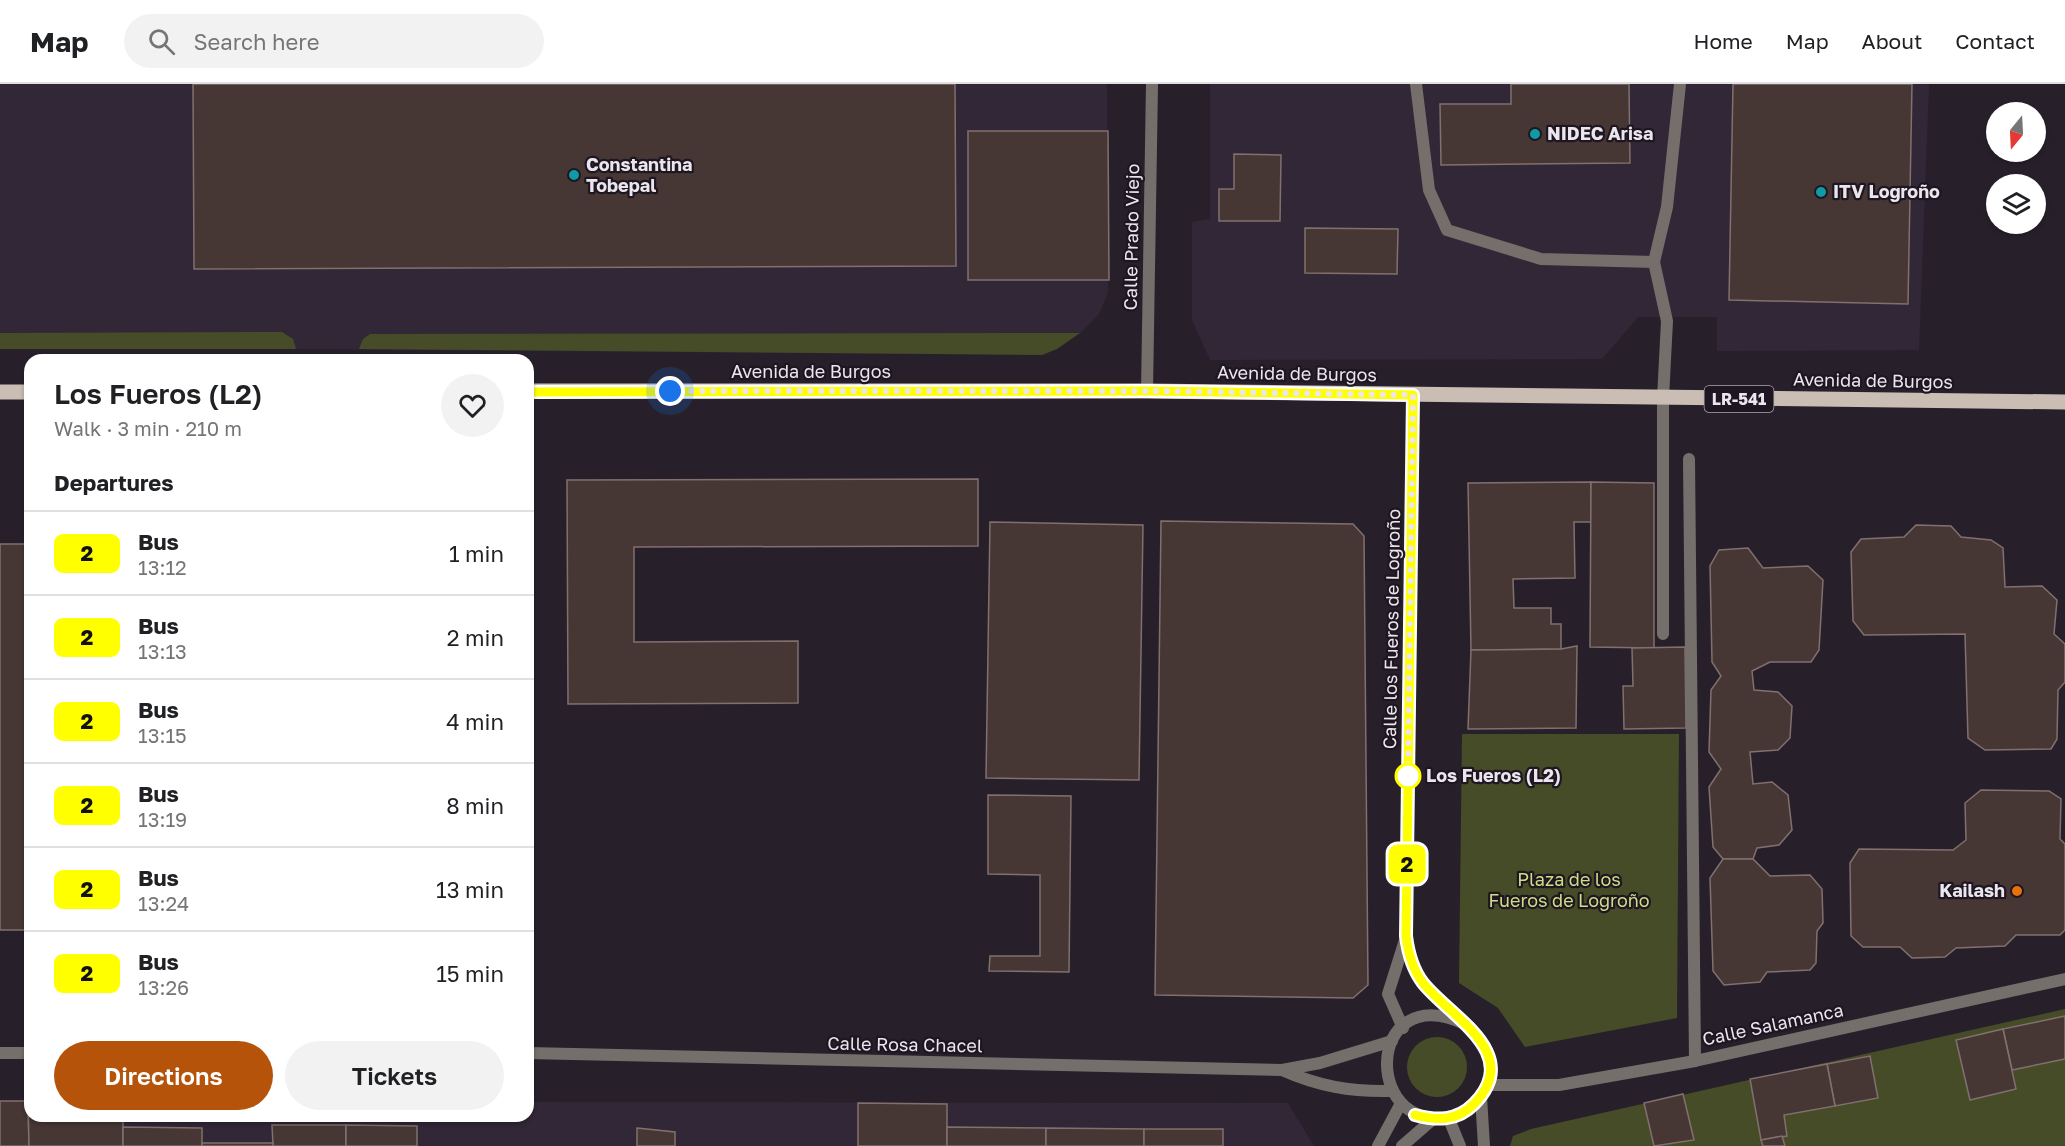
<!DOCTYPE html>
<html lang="en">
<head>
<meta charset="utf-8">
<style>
	body { margin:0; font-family:"Golos Text",sans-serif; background:#f2f2f2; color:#202124; height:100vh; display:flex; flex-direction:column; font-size:22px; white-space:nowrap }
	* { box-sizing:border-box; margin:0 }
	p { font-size:20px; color:#757577 }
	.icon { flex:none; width:33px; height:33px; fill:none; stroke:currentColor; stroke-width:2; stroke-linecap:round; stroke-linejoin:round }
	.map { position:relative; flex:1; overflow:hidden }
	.panel { position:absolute; left:24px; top:270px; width:510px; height:768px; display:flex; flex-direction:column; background:#fff; border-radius:18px; box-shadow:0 2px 4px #0004 }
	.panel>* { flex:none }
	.badge { padding:0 12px; border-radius:9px; font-size:21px; line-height:39px }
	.needle { width:39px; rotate:198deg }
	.fabs { position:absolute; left:1986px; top:18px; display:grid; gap:12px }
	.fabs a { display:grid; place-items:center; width:60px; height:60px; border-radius:50%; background:#fff; box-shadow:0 2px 4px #0004; font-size:30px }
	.you { position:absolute; width:30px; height:30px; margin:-15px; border:4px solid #fff; border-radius:50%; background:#1a73e8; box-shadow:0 0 0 9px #1a73e833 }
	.map>.badge { position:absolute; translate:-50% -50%; box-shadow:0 0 0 3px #fff }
	h2 { padding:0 30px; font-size:22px; line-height:54px }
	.round { display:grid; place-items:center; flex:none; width:63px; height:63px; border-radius:32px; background:#f2f2f2 }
	.head { display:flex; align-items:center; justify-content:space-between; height:102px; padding:0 30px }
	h1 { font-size:28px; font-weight:600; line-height:45px }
	.primary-button { display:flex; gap:12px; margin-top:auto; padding:12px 30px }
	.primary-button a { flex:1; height:69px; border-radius:36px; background:#b45309; color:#fff; font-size:24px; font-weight:600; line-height:69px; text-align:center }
	.primary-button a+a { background:#f2f2f2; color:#202124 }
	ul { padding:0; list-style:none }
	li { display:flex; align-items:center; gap:18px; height:84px; padding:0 30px; border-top:2px solid #e0e0e0 }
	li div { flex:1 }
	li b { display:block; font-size:22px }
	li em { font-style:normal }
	li .badge { min-width:66px; font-weight:700; text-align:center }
	header { display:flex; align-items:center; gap:36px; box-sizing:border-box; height:84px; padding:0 30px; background:#fff; border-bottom:2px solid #e0e0e0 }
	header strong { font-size:28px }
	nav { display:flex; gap:33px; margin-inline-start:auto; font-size:21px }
	.search { width:420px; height:54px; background:#f2f2f2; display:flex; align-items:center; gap:15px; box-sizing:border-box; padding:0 21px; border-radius:33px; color:#757577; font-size:22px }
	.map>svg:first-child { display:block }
</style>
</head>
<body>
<header>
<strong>Map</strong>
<div class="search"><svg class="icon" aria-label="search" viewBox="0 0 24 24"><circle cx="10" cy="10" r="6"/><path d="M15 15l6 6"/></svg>Search here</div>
<nav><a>Home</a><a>Map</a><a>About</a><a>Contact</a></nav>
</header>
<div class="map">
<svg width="2065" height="1062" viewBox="0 0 2065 1062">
	<rect width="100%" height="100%" fill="#27202b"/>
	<!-- built -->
	<g fill="#322737">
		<path d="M0,0H1107L1108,209L1099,230L1080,249L1057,265L1042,271L296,265H0Z"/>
		<path d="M1210,0H1929L1919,266L1717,267V233H1638L1602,275L1210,276L1192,236V138L1210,135Z"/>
		<path d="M28,1017L30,1032H528V1018L1288,1019L1314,1062H29Z"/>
	</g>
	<!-- green -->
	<g fill="#464c27">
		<path d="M282,248L293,255L296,265H0V249Z"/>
		<path d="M1080,249L1057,265L1042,271L359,265L363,255L370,250Z"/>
		<path d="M1462,650H1679L1677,934L1525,963L1498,924L1459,899Z"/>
		<path d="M2065,925V1062H1510L1513,1052L1531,1045Z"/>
		<circle cx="1437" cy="983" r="30"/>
	</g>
	<!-- building -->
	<g fill="#463735" stroke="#81706e" stroke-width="1.5">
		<path d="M193,0H955L956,182L194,185Z"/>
		<path d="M1511,0H1629L1630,79L1441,81L1440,20H1511Z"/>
		<path d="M1733,0H1912L1908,220L1729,216Z"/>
		<path d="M968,47H1108L1109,196H968Z"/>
		<path d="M1234,70L1281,71L1280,137H1219V105H1234Z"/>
		<path d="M1305,144L1398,145L1397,190L1305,189Z"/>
		<path d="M978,395V462L634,463V558L798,557V619L568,620L567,396Z"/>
		<path d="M1591,398V438H1574L1575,494L1513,495L1514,524H1551V540H1561V565L1471,566L1468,399Z"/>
		<path d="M1591,398L1654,399V564L1590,563Z"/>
		<path d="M1161,437L1353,440L1364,452L1368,901L1353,914L1155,911Z"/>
		<path d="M990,438L1143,441L1139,696L986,694Z"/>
		<path d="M1916,441L1951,442L1961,453L1991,456L2003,464L2005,503L2042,502L2057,516L2054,550L2065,560V598L2058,606L2057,655L2051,665L1985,666L1968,654L1965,550L1864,551L1853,537L1851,468L1861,455L1904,453Z"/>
		<rect x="0" y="460" width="30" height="386"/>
		<path d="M1748,464L1763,484L1808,482L1823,496L1819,566L1811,578H1770L1752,587L1754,606L1778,608L1792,622L1790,654L1778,666L1750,668L1753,700L1772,698L1788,711L1792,746L1779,761L1757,764L1753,775H1723L1713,763L1709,703L1721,685L1709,668L1711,606L1721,592L1712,578L1710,482L1719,466Z"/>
		<path d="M1577,562L1576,644L1468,645L1471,566L1561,565Z"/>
		<path d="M1685,563L1686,644L1624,645L1623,602H1633L1632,564Z"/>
		<path d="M1981,706L2049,707L2061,715L2060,755L2065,760V846L2060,851H2016L2005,862L1956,864L1945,873L1912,874L1900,863H1863L1851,852L1850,779L1859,765L1953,766L1966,756L1965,719Z"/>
		<path d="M988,711L1071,712L1069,888L989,887L990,872H1040V791L988,790Z"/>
		<path d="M1723,775H1753L1770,792L1810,791L1822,805L1823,839L1817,847L1816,879L1810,886L1767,888L1760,898L1724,901L1713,887L1710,794Z"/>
		<path d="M2065,932V975L2012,986L2003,945Z"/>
		<path d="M2003,945L2016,1005L1970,1016L1956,956Z"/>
		<path d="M1870,972L1878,1014L1835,1022L1827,980Z"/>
		<path d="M1827,980L1835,1022L1784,1031L1787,1052L1761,1056L1750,995Z"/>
		<path d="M1683,1010L1694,1056L1654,1062L1644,1019Z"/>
		<path d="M0,1017H28L29,1062H0Z"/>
		<path d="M28,1017L30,1032H123V1062H29Z"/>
		<path d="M858,1019L947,1020V1062H858Z"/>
		<path d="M272,1041H346V1062H273Z"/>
		<path d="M346,1041L417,1042V1062H346Z"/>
		<path d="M123,1043L202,1044V1062H123Z"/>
		<path d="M947,1043L1046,1044V1062H947Z"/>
		<path d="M637,1044L675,1048V1062H637Z"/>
		<path d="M1046,1044L1144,1045V1062H1046Z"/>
		<rect x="1144" y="1045" width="79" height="17"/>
		<path d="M1782,1052L1785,1062H1763L1761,1056Z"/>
		<rect x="202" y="1059" width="71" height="3"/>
	</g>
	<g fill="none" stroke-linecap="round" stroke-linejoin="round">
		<!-- lane -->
		<g stroke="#756f6b" stroke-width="12">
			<path d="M1416,0L1429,106L1447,146L1541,175L1654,178L1667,237L1663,314V550"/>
			<path d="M1654,178L1667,123L1680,0"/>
		</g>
		<!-- street -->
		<g stroke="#756f6b" stroke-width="12">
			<path d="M1147,307L1152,0"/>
			<path d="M1413,311L1406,852C1408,868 1413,885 1423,899C1447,930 1508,956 1485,1004C1480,1015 1471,1025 1460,1030C1362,1062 1361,890 1467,941"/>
			<path d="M1689,375L1695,977"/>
			<path d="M1403,944L1388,910L1405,856"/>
			<path d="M0,969H30"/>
			<path d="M528,969L1282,986L1320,979L1392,957"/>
			<path d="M1282,986C1318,1002 1351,1008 1390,1007"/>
			<path d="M1487,1001H1559L1695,977L2065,895"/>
			<path d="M1481,1013L1484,1062"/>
			<path d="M1449,1035L1460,1062"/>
			<path d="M1378,1062L1400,1021"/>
			<path d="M1402,1062L1432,1036"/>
		</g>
		<!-- primary -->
		<g stroke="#c9bdb4" stroke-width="15">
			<path d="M528,307H1147L2065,318"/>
			<path d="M0,308H30"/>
		</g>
	</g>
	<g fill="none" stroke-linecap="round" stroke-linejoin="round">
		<defs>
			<path id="line" d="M528,308L1148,307L1413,311L1406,852C1408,868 1413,886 1423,899C1450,933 1524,969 1474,1020C1457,1037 1437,1037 1415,1031"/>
		</defs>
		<!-- line casing -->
		<use href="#line" stroke="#fff" stroke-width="14"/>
		<!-- line -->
		<use href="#line" stroke="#ff0" stroke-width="9"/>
		<!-- walk -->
		<path stroke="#ebe6ed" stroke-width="6" stroke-dasharray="0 10.8" d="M670,307H1148L1413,311L1408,692"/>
	</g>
	<!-- markers -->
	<g fill="#0f9aa8" stroke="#1e1721" stroke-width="2">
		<circle cx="1535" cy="50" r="6"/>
		<circle cx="574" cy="91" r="6"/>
		<circle cx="1821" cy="108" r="6"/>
	</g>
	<circle fill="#fff" stroke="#ff0" stroke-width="3" cx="1408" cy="692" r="12"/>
	<circle fill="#e8710a" stroke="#1e1721" stroke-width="2" cx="2017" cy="807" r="6"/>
	<g text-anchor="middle" stroke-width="4.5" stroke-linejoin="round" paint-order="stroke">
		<!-- shield labels -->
		<rect fill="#1e1721" stroke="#aea8b0" stroke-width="1.5" x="1704.5" y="302" width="69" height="26" rx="4.5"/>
		<g font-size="16" font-weight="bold" fill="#ebe6ed">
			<text x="1739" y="321">LR-541</text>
		</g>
		<!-- poi labels -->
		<g font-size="18" font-weight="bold" fill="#ebe6ed" stroke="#1e1721" text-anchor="start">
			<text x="1547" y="56">NIDEC Arisa</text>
			<text x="586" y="87">Constantina<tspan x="586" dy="21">Tobepal</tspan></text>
			<text x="1833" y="114">ITV Logroño</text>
			<text x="2005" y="813" text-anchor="end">Kailash</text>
		</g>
		<!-- street labels -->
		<g font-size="18" fill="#ebe6ed" stroke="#1e1721">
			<text transform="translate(1132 153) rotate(-89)" y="6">Calle Prado Viejo</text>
			<text x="811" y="294">Avenida de Burgos</text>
			<text transform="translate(1297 290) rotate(1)" y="6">Avenida de Burgos</text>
			<text transform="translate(1873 297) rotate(1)" y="6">Avenida de Burgos</text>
			<text transform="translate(1392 545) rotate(-89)" y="6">Calle los Fueros de Logroño</text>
			<text transform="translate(1773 941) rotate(-12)" y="6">Calle Salamanca</text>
			<text transform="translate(905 961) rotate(1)" y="6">Calle Rosa Chacel</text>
		</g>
		<!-- stop labels -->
		<g font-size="18" font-weight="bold" fill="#ebe6ed" stroke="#1e1721" text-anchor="start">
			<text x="1426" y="698">Los Fueros (L2)</text>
		</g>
		<!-- park labels -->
		<g font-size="18" fill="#cfde85" stroke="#1e1721">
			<text x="1569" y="802">Plaza de los<tspan x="1569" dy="21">Fueros de Logroño</tspan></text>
		</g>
	</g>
</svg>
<div class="fabs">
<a><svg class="needle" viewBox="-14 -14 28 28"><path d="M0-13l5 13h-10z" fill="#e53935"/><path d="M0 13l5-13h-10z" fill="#757577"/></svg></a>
<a><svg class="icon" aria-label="layers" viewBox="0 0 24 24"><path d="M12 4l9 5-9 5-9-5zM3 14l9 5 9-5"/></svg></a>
</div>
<div class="you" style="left:670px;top:307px"></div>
<b class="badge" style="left:1407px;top:780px;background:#ff0;color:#111">2</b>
<section class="panel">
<div class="head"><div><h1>Los Fueros (L2)</h1><p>Walk · 3 min · 210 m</p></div><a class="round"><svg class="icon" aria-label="heart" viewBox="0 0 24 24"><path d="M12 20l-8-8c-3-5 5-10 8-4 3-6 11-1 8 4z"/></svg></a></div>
<h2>Departures</h2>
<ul>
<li><span class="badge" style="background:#ff0;color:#111">2</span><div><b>Bus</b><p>13:12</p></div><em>1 min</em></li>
<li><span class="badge" style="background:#ff0;color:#111">2</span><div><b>Bus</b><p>13:13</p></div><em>2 min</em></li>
<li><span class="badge" style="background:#ff0;color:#111">2</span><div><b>Bus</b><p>13:15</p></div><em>4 min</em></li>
<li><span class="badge" style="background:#ff0;color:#111">2</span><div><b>Bus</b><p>13:19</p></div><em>8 min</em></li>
<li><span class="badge" style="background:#ff0;color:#111">2</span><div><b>Bus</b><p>13:24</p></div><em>13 min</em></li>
<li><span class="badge" style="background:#ff0;color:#111">2</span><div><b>Bus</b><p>13:26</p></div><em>15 min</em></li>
</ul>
<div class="primary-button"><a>Directions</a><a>Tickets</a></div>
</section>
</div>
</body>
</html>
